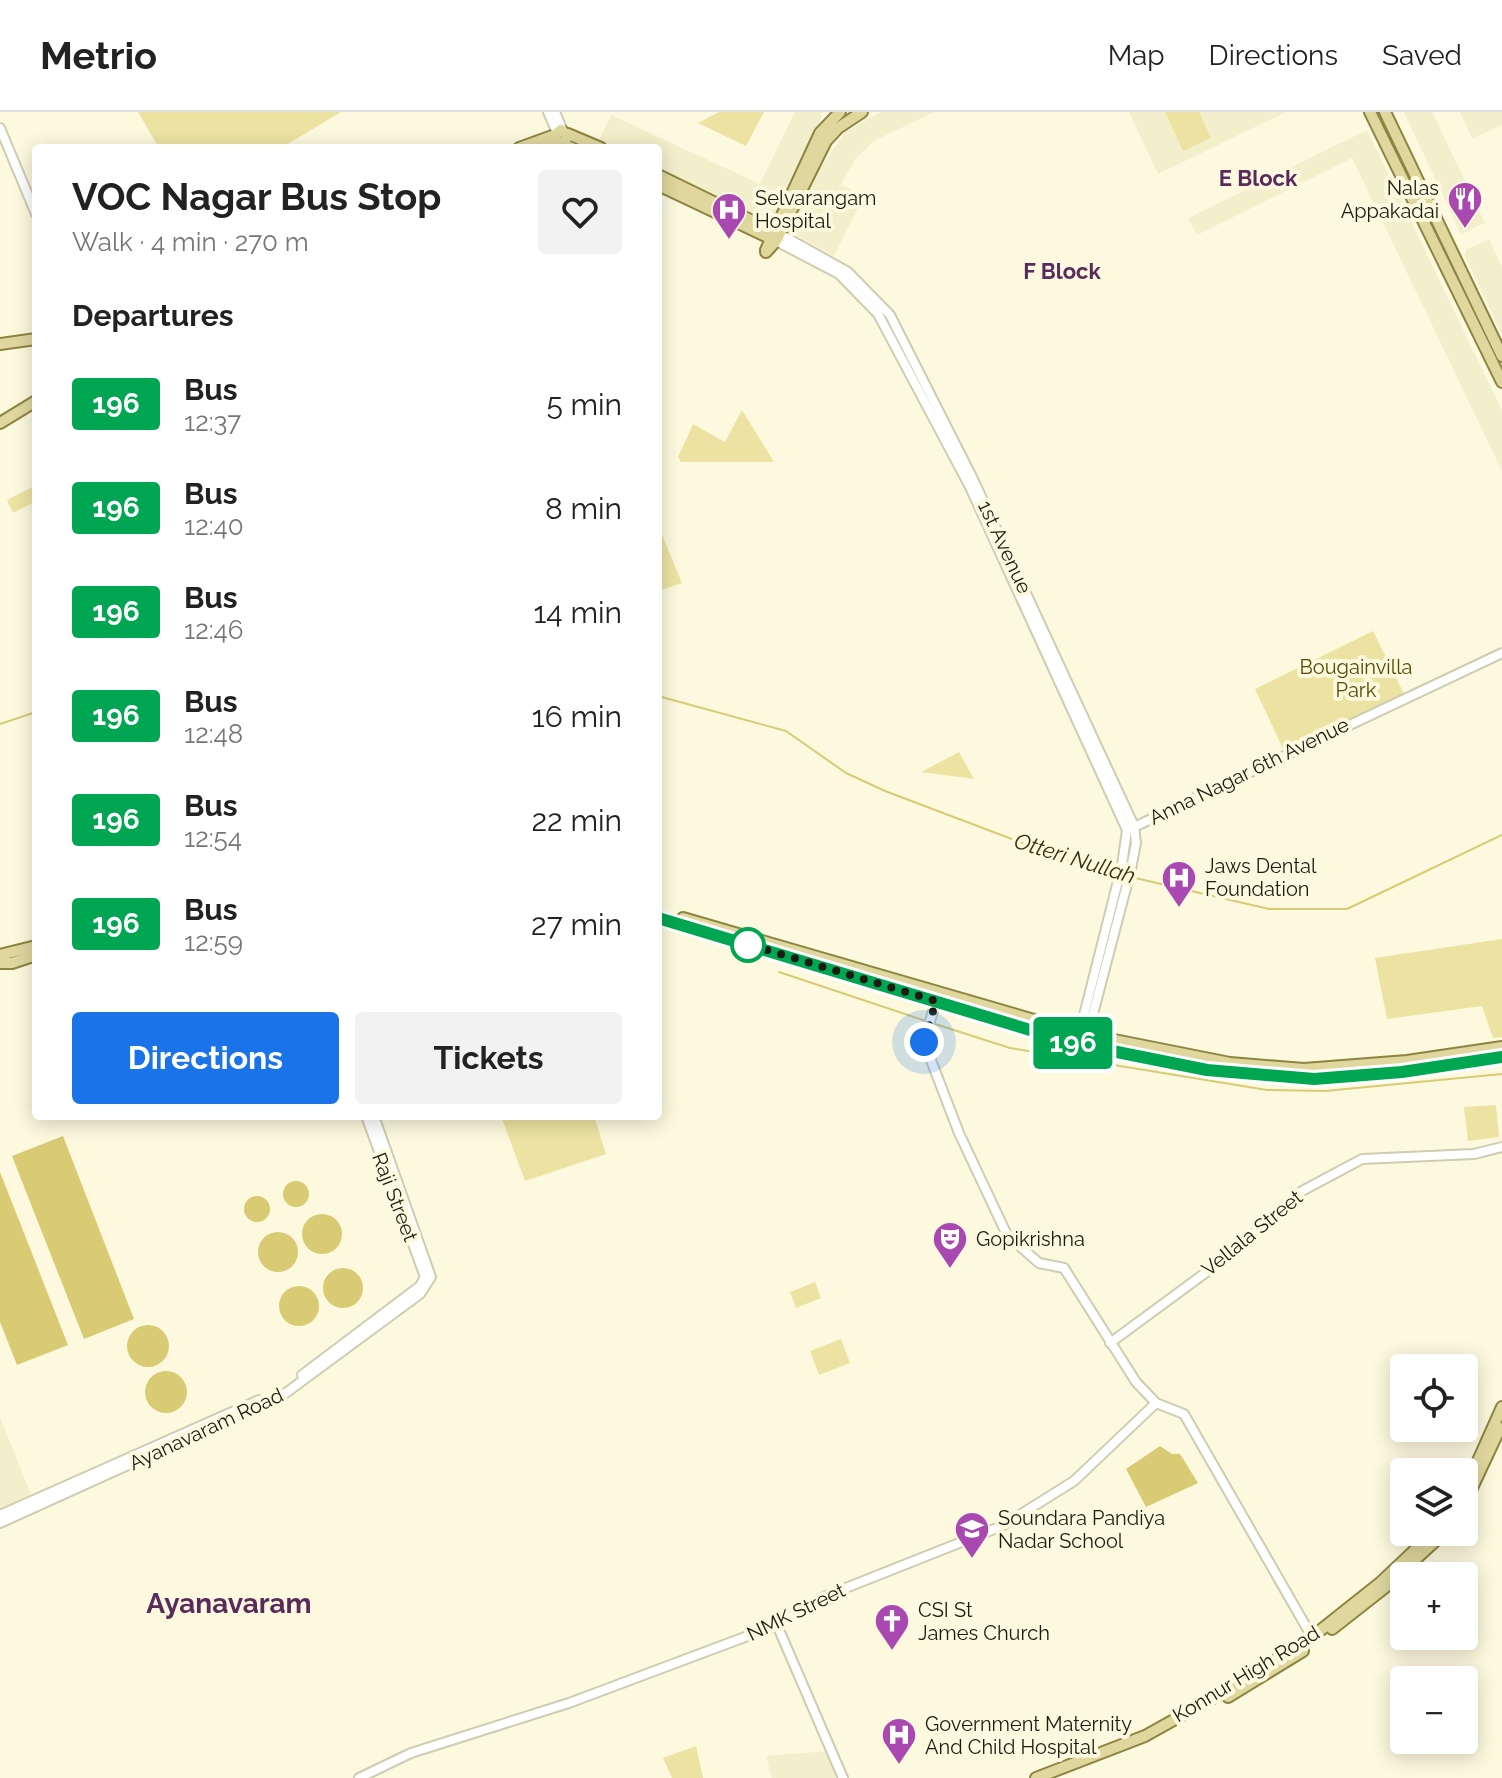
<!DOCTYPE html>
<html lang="en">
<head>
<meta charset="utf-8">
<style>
	body { margin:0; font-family:Raleway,sans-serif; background:#f2f2f2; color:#222; height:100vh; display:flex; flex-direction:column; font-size:30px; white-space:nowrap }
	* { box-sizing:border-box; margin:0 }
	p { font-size:26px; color:#767676 }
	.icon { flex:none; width:44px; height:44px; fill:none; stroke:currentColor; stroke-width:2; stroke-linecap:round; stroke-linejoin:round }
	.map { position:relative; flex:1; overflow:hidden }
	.panel { position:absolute; left:32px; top:32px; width:630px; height:976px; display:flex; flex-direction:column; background:#fff; border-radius:8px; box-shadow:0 4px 20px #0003 }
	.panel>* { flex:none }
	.badge { padding:0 16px; border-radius:6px; font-size:28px; line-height:52px }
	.buttons { position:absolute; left:1390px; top:1242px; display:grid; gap:16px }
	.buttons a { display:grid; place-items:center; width:88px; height:88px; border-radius:8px; background:#fff; box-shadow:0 4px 20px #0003; font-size:40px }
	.you { position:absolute; width:40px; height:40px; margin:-20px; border:6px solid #fff; border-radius:50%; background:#1a73e8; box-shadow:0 0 0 12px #1a73e833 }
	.map>.badge { position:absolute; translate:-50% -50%; box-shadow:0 0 0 4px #fff }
	h2 { padding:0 40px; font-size:30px; line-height:72px }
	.round { display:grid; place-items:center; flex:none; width:84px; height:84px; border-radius:8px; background:#f2f2f2 }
	.headline { display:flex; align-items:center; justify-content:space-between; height:136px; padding:0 40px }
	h1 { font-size:38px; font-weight:700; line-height:60px }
	.primary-button { display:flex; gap:16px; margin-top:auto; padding:16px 40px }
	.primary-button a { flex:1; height:92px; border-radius:8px; background:#1a73e8; color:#fff; font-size:32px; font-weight:700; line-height:92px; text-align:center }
	.primary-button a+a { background:#f2f2f2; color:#222 }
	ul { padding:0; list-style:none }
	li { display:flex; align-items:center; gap:24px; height:104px; padding:0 40px }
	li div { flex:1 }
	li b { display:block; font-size:30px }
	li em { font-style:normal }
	li .badge { min-width:88px; font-weight:700; text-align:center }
	header { display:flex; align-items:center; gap:48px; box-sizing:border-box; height:112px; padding:0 40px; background:#fff; border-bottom:2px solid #e0e0e0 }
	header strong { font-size:38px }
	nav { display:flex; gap:44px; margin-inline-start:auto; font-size:28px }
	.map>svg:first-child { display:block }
</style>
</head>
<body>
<header>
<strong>Metrio</strong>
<nav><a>Map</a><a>Directions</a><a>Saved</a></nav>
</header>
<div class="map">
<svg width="1502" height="1666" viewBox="0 0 1502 1666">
	<rect width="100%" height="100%" fill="#fdf9de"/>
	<!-- built -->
	<g fill="#f3efcc">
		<path d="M795,0H821L822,4L773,108L765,112L658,58V36H614L599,28L611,3L760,72Z"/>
		<path d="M881,0H934L874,29L856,46L841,72L864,85L834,144L789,119L818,60L845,20Z"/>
		<path d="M1129,0H1286L1158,62Z"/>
		<path d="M1404,0H1432L1485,111L1461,122Z"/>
		<path d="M1460,0H1502V13L1472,27Z"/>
		<path d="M1367,18L1502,298V359L1352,46L1197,123L1188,106Z"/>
		<path d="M1489,127L1502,156V223L1465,144L1466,138Z"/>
		<path d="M0,1305L34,1390L0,1404Z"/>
		<path d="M829,1639L841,1666H772L766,1644Z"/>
	</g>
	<!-- green -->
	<g fill="#ece3a3">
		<path d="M138,0H341L281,36H159Z"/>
		<path d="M719,0H764L746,34L698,11Z"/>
		<path d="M1165,0H1199L1211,26L1183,39Z"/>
		<path d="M742,298L774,350H681L678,345L693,312L725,330Z"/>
		<path d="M36,373V389L13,401L7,388Z"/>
		<path d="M658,413L682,471L658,479Z"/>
		<path d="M1373,519L1404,582L1284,639L1255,577Z"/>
		<path d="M959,640L974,667L921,660Z"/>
		<path d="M1502,827V925L1493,926L1482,894L1387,907L1375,846Z"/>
		<path d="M1496,993L1499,1025L1468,1029L1464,995Z"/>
		<path d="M501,1004H594L606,1042L525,1069Z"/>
		<path d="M815,1170L821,1186L796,1196L790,1180Z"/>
		<path d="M841,1227L850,1251L819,1263L810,1239Z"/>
		<path d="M696,1634L703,1666H672L663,1646Z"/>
	</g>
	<!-- water -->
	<g fill="#d8cb73">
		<path d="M63,1024L134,1207L84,1227L12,1044Z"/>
		<path d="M0,1060L68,1233L17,1253L0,1210Z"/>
		<circle cx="296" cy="1082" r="13"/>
		<circle cx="257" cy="1097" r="13"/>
		<circle cx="322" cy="1122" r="20"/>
		<circle cx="278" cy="1140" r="20"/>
		<circle cx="343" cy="1176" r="20"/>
		<circle cx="299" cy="1194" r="20"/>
		<circle cx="148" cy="1234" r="21"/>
		<circle cx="166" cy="1280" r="21"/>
		<path d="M1160,1334L1172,1342H1180L1198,1371L1146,1395L1126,1357Z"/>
	</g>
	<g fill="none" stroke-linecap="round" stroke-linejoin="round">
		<!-- stream -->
		<g stroke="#d8cb73" stroke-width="2">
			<path d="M658,584L786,619L846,661L885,679L1083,754L1117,762"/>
			<path d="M0,612L36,600"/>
			<path d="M1131,765L1269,797H1347L1502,723"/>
			<path d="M779,860L926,909"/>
			<path d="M932,911L1010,936L1267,978L1325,979L1502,962"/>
		</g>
		<defs>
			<g id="minor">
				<path d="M548,0L557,21"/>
				<path d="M555,0L563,19"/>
				<path d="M0,16L36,102"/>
				<path d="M780,122L848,160L890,203L972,365L1134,714L1136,731L1131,757L1087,925"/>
				<path d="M776,129L839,162L878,202L970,375L1127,718L1122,753L1079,923"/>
				<path d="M1132,716L1502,541"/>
				<path d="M936,889L924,930L959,1021L1007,1123L1039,1151L1064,1156L1136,1270L1156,1291L1184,1302L1312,1525"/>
				<path d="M1110,1231L1231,1142L1302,1079L1362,1047L1474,1042L1502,1035"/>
				<path d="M302,1263L420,1174L425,1165L366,1004"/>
				<path d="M0,1403L259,1288"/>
				<path d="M0,1411L283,1283L420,1182L431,1165L374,1004"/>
				<path d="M777,1513L843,1666"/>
				<path d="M359,1666L411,1641L569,1591L777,1513L823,1485L1002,1414L1074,1369L1156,1291"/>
			</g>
			<g id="major">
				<path d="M1370,0L1502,270"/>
				<path d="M1385,0L1502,244"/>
				<path d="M568,22L601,36"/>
				<path d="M562,32L568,24L561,18L555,23L556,30L558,31L572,36"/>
				<path d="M519,36L555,23"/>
				<path d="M539,36L558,31"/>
				<path d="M658,63L779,122"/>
				<path d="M658,73L774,128"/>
				<path d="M766,138L820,21L840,0"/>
				<path d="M766,140L776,129L826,29L838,16L862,0"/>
				<path d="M0,232L36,227"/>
				<path d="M0,311L36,289"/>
				<path d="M658,806L1077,932L1207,958L1314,967L1402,960L1502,945"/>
				<path d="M683,806L1079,921L1230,951L1304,957L1407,949L1502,935"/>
				<path d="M0,843L36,834"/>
				<path d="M0,851H12L36,843"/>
				<path d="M1464,1380L1502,1295"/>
				<path d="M1464,1393L1500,1316"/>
				<path d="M1332,1517L1383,1477L1445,1420"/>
				<path d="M1228,1585L1303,1539"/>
				<path d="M1036,1666L1145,1624L1231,1576L1312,1525L1380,1471L1434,1420"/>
			</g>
		</defs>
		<!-- minor casing -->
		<use href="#minor" stroke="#cfccb1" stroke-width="12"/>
		<!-- major casing -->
		<use href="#major" stroke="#8d8442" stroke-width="14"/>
		<!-- minor -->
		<use href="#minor" stroke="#fff" stroke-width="8"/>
		<!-- major -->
		<use href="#major" stroke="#dfd79e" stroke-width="10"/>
	</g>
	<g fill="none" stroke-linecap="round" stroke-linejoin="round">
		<defs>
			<path id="line" d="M658,806L1077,932L1207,958L1314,967L1402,960L1502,945"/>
		</defs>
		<!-- line casing -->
		<use href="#line" stroke="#fff" stroke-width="18"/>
		<!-- line -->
		<use href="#line" stroke="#00a651" stroke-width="12"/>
		<!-- walk -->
		<path stroke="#1c1b11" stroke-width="8" stroke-dasharray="0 14.4" d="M748,833L744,831L936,889L924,930"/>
	</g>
	<!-- icons -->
	<defs>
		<symbol id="restaurant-pin" viewBox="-11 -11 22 30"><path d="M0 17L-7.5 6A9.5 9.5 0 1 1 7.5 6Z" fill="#a948b0" stroke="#fdf9de"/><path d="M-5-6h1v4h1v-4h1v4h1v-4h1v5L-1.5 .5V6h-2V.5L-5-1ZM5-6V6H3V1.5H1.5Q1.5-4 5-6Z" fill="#fff"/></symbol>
		<symbol id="hospital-pin" viewBox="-11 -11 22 30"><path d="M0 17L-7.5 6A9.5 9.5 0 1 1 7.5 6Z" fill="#a948b0" stroke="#fdf9de"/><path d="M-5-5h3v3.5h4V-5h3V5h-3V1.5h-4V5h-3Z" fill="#fff"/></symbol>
		<symbol id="theatre-pin" viewBox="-11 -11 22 30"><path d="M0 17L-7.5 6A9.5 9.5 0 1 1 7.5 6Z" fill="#a948b0" stroke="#fdf9de"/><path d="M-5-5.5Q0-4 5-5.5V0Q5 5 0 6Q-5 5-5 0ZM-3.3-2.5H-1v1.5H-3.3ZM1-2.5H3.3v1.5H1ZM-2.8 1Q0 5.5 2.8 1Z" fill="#fff"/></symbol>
		<symbol id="school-pin" viewBox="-11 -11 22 30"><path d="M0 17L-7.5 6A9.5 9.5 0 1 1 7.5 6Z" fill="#a948b0" stroke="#fdf9de"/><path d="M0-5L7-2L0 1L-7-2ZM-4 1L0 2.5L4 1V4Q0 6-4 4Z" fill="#fff"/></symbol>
		<symbol id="church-pin" viewBox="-11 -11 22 30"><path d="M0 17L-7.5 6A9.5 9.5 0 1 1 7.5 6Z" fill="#a948b0" stroke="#fdf9de"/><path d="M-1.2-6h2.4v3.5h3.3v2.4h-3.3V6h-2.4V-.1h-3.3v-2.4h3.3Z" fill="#fff"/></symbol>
	</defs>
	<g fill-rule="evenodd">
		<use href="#restaurant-pin" x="1445" y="67" width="40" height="54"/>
		<use href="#hospital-pin" x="709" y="78" width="40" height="54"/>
		<use href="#hospital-pin" x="1159" y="746" width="40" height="54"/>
		<use href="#theatre-pin" x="930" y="1107" width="40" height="54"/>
		<use href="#school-pin" x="952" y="1397" width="40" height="54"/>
		<use href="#church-pin" x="872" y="1489" width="40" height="54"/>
		<use href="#hospital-pin" x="879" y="1603" width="40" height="54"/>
	</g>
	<!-- markers -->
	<circle fill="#fff" stroke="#00a651" stroke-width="4" cx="748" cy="833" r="16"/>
	<g text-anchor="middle" stroke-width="8" stroke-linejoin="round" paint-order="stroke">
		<!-- poi labels -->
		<g font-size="20" fill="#1c1b11" stroke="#fdf9de" text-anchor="start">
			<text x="1439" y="83" text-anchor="end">Nalas<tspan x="1439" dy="23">Appakadai</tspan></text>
			<text x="755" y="93">Selvarangam<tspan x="755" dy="23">Hospital</tspan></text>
			<text x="1205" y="761">Jaws Dental<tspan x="1205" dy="23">Foundation</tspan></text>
			<text x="976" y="1134">Gopikrishna</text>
			<text x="998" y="1413">Soundara Pandiya<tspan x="998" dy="23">Nadar School</tspan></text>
			<text x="918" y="1505">CSI St<tspan x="918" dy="23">James Church</tspan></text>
			<text x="925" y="1619">Government Maternity<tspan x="925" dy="23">And Child Hospital</tspan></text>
		</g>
		<!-- street labels -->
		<g font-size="20" fill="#1c1b11" stroke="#fdf9de">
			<text transform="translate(1005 435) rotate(65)" y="7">1st Avenue</text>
			<text transform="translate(1249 659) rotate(-26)" y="7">Anna Nagar 6th Avenue</text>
			<text transform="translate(395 1085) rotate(69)" y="7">Raji Street</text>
			<text transform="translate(1252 1121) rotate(-39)" y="7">Vellala Street</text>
			<text transform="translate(206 1317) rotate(-25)" y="7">Ayanavaram Road</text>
			<text transform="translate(796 1500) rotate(-26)" y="7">NMK Street</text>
			<text transform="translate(1246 1562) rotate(-31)" y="7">Konnur High Road</text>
		</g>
		<!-- park labels -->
		<g font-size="20" fill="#554c03" stroke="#fdf9de">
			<text x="1356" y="562">Bougainvilla<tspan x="1356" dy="23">Park</tspan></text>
		</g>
		<!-- neighbourhood labels -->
		<g font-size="22" font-weight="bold" fill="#592a5c" stroke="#fdf9de">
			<text x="1258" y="74">E Block</text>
			<text x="1062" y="167">F Block</text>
		</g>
		<!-- water labels -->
		<g font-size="22" font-style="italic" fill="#363009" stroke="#fdf9de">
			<text transform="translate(1075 746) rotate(17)" y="8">Otteri Nullah</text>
		</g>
		<!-- district labels -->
		<g font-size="28" font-weight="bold" fill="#592a5c" stroke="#fdf9de">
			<text x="229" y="1501">Ayanavaram</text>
		</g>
	</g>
</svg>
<div class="buttons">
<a><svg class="icon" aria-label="locate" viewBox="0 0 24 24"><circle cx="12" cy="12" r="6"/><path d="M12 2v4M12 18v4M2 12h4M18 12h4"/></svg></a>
<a><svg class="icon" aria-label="layers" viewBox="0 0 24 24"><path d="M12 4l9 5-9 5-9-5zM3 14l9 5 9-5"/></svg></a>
<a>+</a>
<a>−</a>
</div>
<div class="you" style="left:924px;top:930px"></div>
<b class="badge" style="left:1073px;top:931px;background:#00a651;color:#fff">196</b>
<section class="panel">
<div class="headline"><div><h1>VOC Nagar Bus Stop</h1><p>Walk · 4 min · 270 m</p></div><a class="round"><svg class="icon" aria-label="heart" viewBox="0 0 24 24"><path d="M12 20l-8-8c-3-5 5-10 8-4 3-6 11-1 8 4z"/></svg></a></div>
<h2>Departures</h2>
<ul>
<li><span class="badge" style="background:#00a651;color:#fff">196</span><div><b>Bus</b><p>12:37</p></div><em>5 min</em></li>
<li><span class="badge" style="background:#00a651;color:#fff">196</span><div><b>Bus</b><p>12:40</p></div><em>8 min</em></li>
<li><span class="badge" style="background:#00a651;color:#fff">196</span><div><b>Bus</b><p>12:46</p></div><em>14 min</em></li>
<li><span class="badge" style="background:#00a651;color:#fff">196</span><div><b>Bus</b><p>12:48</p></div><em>16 min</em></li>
<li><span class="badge" style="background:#00a651;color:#fff">196</span><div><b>Bus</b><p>12:54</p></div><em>22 min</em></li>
<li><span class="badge" style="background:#00a651;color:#fff">196</span><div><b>Bus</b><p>12:59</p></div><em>27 min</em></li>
</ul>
<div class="primary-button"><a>Directions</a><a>Tickets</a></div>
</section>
</div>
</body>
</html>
